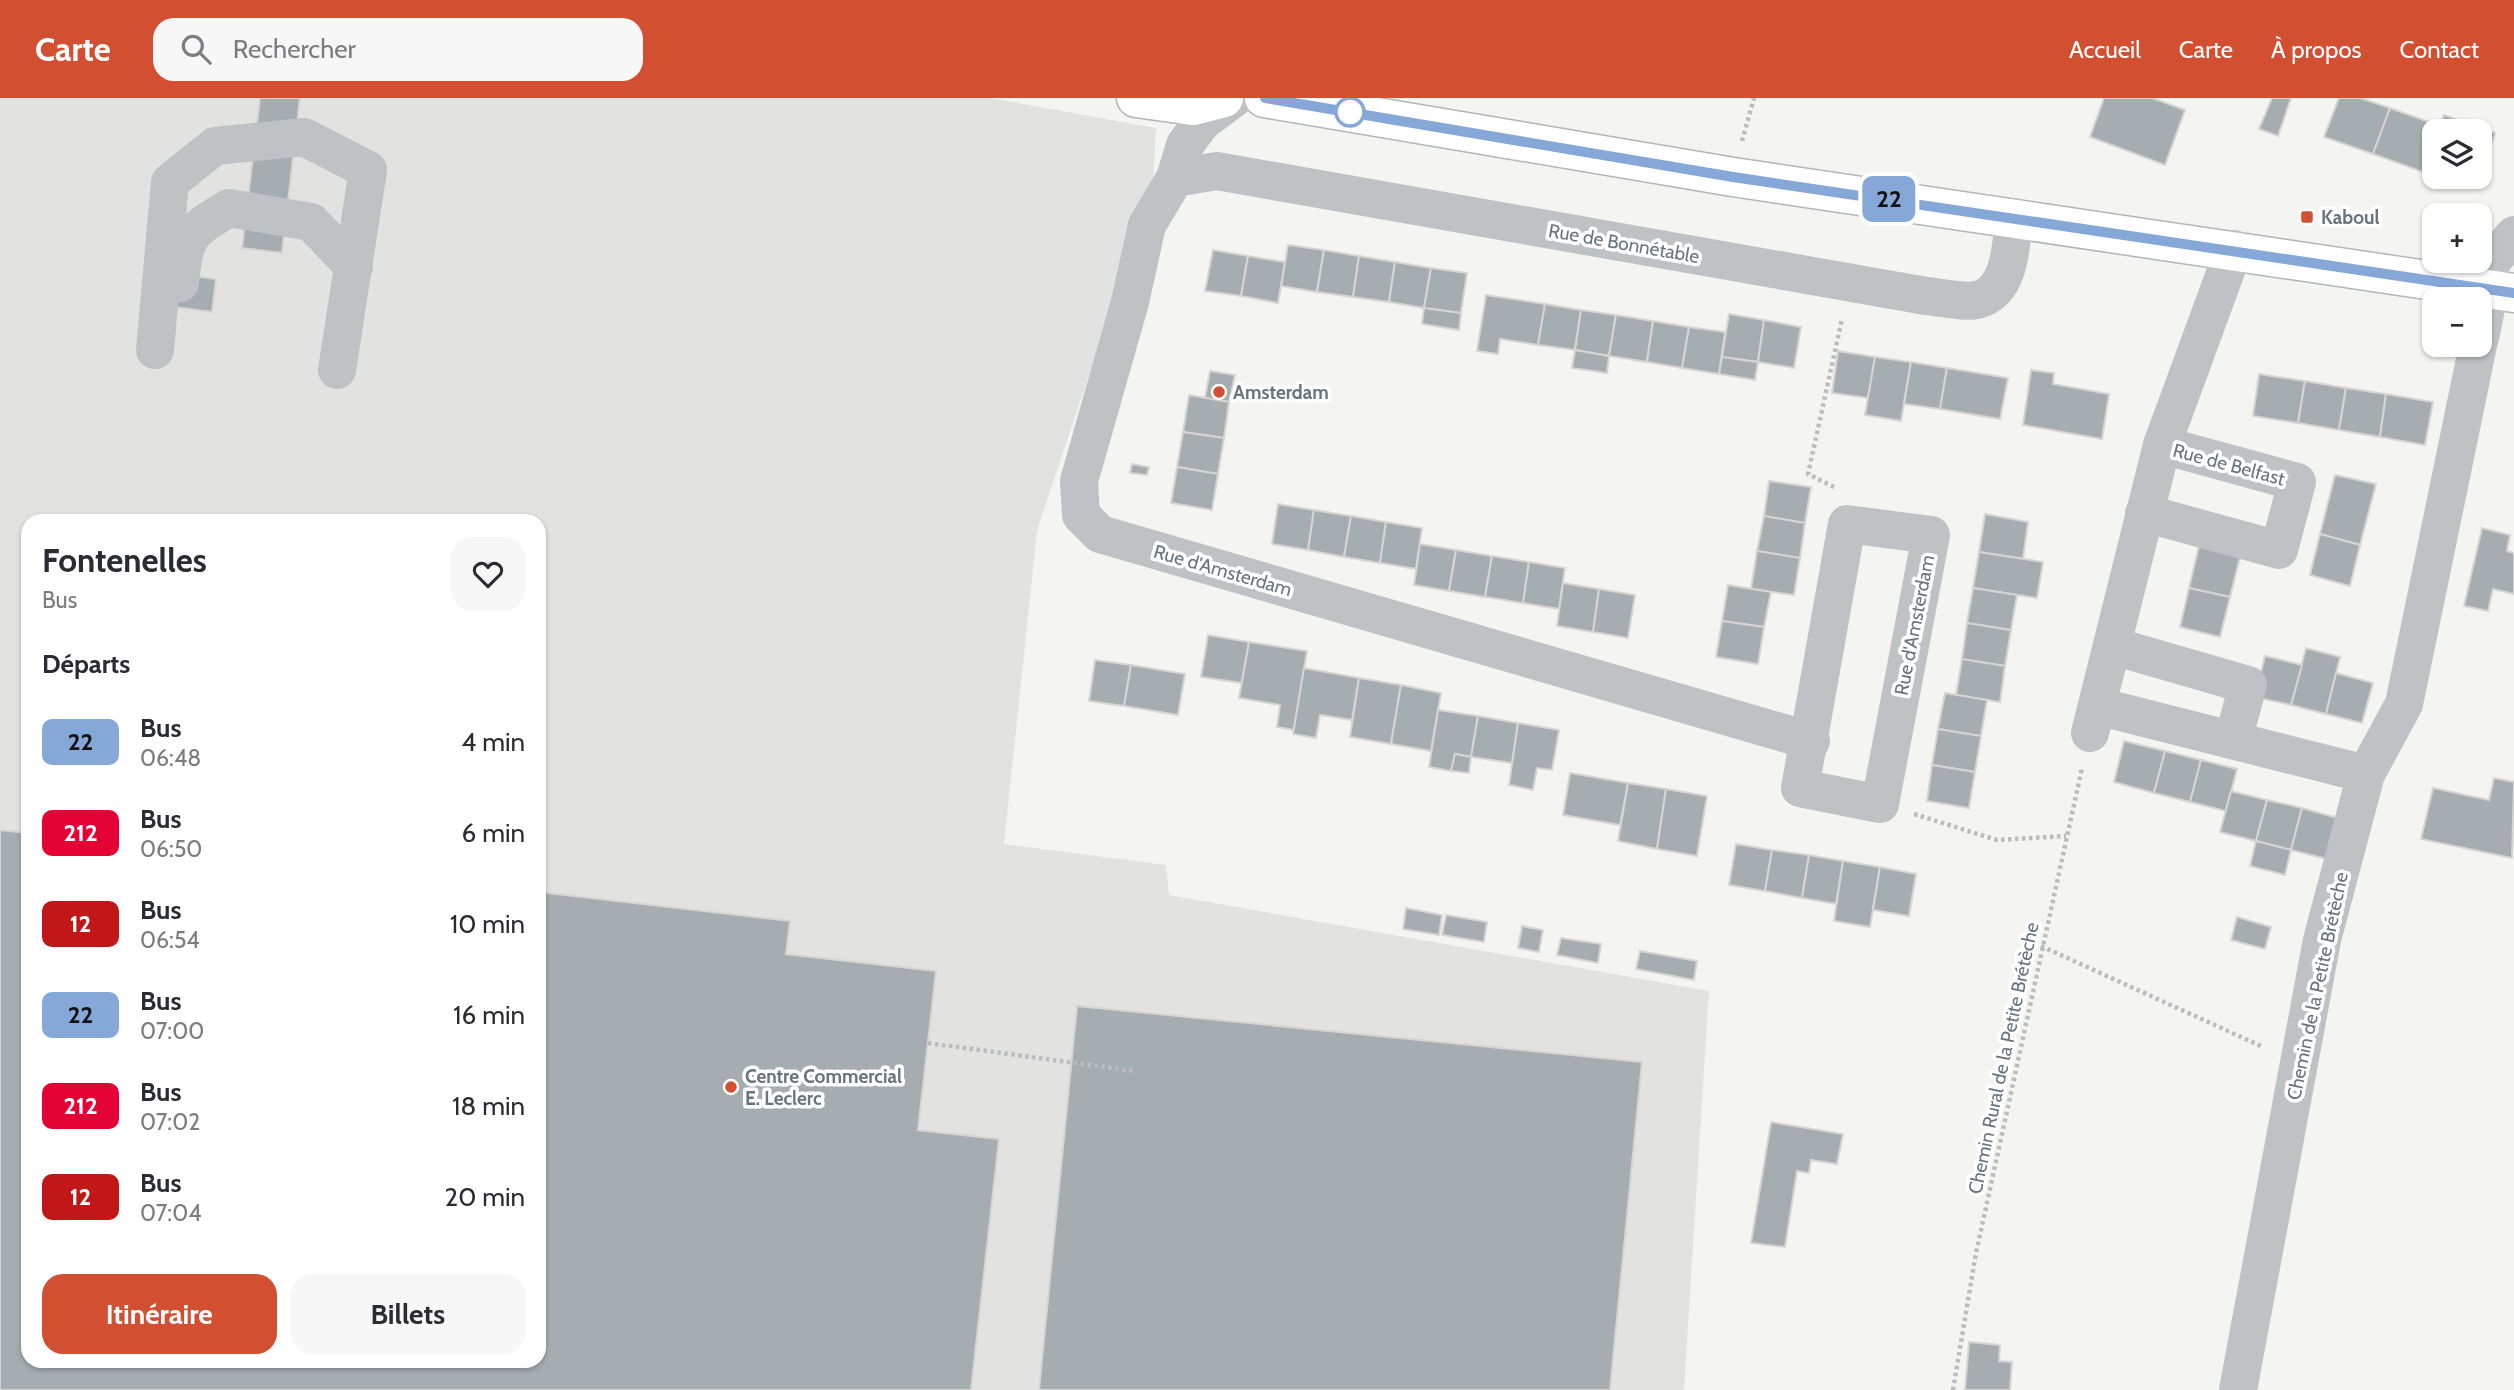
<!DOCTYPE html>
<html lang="fr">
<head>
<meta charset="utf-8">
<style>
	body { margin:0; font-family:Cabin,sans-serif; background:#f7f7f7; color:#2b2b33; height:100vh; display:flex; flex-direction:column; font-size:26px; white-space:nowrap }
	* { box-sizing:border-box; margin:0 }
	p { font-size:23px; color:#7c7c81 }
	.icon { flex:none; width:38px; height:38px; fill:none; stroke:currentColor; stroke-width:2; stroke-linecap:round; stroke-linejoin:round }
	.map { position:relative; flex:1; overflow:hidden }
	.sheet { position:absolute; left:21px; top:416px; width:525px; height:854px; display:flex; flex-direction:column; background:#fff; border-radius:21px; box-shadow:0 2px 5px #0004 }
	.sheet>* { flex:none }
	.badge { padding:0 14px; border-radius:10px; font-size:24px; line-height:46px }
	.tools { position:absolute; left:2422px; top:21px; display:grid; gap:14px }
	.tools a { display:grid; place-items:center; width:70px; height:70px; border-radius:14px; background:#fff; box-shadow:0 2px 5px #0004; font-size:35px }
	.map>.badge { position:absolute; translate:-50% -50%; box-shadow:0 0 0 4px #fff }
	h2 { padding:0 21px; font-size:26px; line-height:63px }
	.round { display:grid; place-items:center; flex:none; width:74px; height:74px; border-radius:21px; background:#f7f7f7 }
	.head { display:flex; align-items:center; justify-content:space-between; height:119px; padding:0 21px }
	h1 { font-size:33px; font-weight:700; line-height:52px }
	.primary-button { display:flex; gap:14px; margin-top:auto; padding:14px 21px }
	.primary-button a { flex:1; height:80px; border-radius:21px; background:#d34f32; color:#fff; font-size:28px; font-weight:700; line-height:80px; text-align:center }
	.primary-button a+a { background:#f7f7f7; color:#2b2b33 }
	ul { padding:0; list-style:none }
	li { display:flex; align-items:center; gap:21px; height:91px; padding:0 21px }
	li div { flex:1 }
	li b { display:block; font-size:26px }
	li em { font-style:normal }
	li .badge { min-width:77px; font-weight:700; text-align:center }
	header { display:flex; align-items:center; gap:42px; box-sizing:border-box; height:98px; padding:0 35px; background:#d34f32; color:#fff }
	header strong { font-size:33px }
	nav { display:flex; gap:38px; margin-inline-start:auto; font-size:24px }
	.search { width:490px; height:63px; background:#f7f7f7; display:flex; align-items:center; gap:18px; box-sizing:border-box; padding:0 24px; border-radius:21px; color:#7c7c81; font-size:26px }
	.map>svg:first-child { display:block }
</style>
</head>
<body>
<header>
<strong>Carte</strong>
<div class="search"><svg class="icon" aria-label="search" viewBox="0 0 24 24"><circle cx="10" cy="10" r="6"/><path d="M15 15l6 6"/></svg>Rechercher</div>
<nav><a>Accueil</a><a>Carte</a><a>À propos</a><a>Contact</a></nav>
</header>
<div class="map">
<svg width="2514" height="1292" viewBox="0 0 2514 1292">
	<rect width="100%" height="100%" fill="#f4f4f1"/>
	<!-- built -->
	<path fill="#e2e3e1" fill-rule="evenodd" d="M0,0H990L1156,30L1153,85L1037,433L1004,746L1166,767L1169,797L1709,893L1684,1292H0ZM28,424H539V1264H28Z"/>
	<!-- building -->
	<g fill="#a6adb1" stroke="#d6d5d4" stroke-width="2">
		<path d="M260,0H300L282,155L242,150Z"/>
		<path d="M2104,0H2152L2185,12L2165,67L2090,39Z"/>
		<path d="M2272,0H2291L2278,38L2259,31Z"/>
		<path d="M2339,0H2360L2390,10L2373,56L2324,39Z"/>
		<path d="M2390,10L2440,28L2439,33H2434V44L2423,74L2373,56Z"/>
		<path d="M2444,17L2495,35L2480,76V33H2439Z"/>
		<path d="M1288,147L1324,152L1317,194L1281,188Z"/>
		<path d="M1213,152L1248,158L1241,198L1205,193Z"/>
		<path d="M1324,152L1359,158L1353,199L1317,194Z"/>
		<path d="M1248,158L1285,164L1278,205L1241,198Z"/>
		<path d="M1359,158L1395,164L1389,204L1353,199Z"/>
		<path d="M1395,164L1431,170L1424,210L1389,204Z"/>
		<path d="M1431,170L1467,175L1461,215L1424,210Z"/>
		<path d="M178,176L216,181L212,214L175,209Z"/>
		<path d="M1486,197L1545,206L1538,247L1500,241L1498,256L1477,253Z"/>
		<path d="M1545,206L1581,212L1575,252L1538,247Z"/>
		<path d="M1424,210L1461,215L1459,232L1422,226Z"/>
		<path d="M1581,212L1616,217L1609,258L1575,252Z"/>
		<path d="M1729,216L1764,222L1758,264L1722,259Z"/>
		<path d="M1616,217L1653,223L1647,264L1609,258Z"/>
		<path d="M1764,222L1801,229L1794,270L1758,264Z"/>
		<path d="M1653,223L1689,229L1682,270L1647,264Z"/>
		<path d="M1689,229L1725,234L1719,276L1682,270Z"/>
		<path d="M1575,252L1609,258L1607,275L1572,270Z"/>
		<path d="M1838,253L1875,259L1868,300L1832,295Z"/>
		<path d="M1722,259L1758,264L1755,282L1719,276Z"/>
		<path d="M1875,259L1911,264L1901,323L1865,317Z"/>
		<path d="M1911,264L1947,270L1940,311L1904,306Z"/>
		<path d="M1947,270L2008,280L2000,321L1940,311Z"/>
		<path d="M2031,272L2054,275L2053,286L2109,296L2102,341L2023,327Z"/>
		<path d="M1210,273L1235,277L1229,304L1205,300Z"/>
		<path d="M2259,276L2305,283L2298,325L2253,318Z"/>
		<path d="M2305,283L2346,290L2339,332L2298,325Z"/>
		<path d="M2346,290L2386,296L2380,339L2339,332Z"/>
		<path d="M2386,296L2433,304L2425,347L2380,339Z"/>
		<path d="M1189,297L1229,304L1224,340L1183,334Z"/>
		<path d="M1183,334L1224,340L1218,376L1177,369Z"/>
		<path d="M1132,366L1149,369L1147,377L1130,375Z"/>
		<path d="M1177,369L1218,376L1212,412L1171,405Z"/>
		<path d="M2335,377L2376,386L2360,447L2320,436Z"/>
		<path d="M1769,383L1811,389L1805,425L1764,418Z"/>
		<path d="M1278,406L1314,412L1308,452L1272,446Z"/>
		<path d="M1314,412L1351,418L1344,459L1308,452Z"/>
		<path d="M1985,416L2028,424L2023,461L1979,454Z"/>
		<path d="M1351,418L1386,424L1380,465L1344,459Z"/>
		<path d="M1764,418L1805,425L1800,460L1757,453Z"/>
		<path d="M1386,424L1422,430L1416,471L1380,465Z"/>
		<path d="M2482,430L2510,437L2507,453L2514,455V496L2493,491L2488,513L2464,508Z"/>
		<path d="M2320,436L2360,447L2350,488L2310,477Z"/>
		<path d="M1420,446L1456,452L1449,493L1414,487Z"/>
		<path d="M2199,448L2240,459L2230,499L2189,490Z"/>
		<path d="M1456,452L1492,458L1485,499L1449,493Z"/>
		<path d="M1757,453L1800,460L1794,497L1751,491Z"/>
		<path d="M1979,454L2043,464L2037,500L1973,490Z"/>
		<path d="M1492,458L1529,464L1523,505L1485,499Z"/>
		<path d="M1529,464L1565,470L1559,511L1523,505Z"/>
		<path d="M1563,485L1599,491L1593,534L1557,528Z"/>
		<path d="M1728,487L1771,494L1764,529L1722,523Z"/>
		<path d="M1973,490L2017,497L2011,532L1967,525Z"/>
		<path d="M2189,490L2230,499L2220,539L2180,529Z"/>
		<path d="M1599,491L1635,497L1628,540L1593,534Z"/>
		<path d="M1722,523L1764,529L1758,566L1716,559Z"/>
		<path d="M1967,525L2011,532L2005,568L1962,561Z"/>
		<path d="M1208,537L1249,544L1242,585L1201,579Z"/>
		<path d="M1249,544L1307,553L1294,632L1277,629L1280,607L1239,600Z"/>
		<path d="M2306,550L2340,559L2326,616L2291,607Z"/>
		<path d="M2265,558L2302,567L2291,607L2255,599Z"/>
		<path d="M1962,561L2005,568L2000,604L1956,597Z"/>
		<path d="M1095,562L1131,567L1124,608L1089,603Z"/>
		<path d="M1131,567L1185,576L1178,617L1124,608Z"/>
		<path d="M1304,570L1359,580L1352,622L1320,617L1316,640L1293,636Z"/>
		<path d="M2336,575L2373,585L2362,625L2326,616Z"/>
		<path d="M1359,580L1401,587L1391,646L1350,639Z"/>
		<path d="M1401,587L1441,595L1431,653L1391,646Z"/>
		<path d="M1945,595L1987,602L1981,638L1938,631Z"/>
		<path d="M1438,612L1478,618L1471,659L1455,656L1451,673L1429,669Z"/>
		<path d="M1478,618L1518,625L1512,665L1471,659Z"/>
		<path d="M1518,625L1559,632L1552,672L1537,670L1533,692L1509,687Z"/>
		<path d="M1938,631L1981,638L1975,674L1932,667Z"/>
		<path d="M2124,643L2165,653L2154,695L2114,684Z"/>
		<path d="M2165,653L2201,662L2190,704L2154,695Z"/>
		<path d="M1455,656L1471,659L1469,675L1451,673Z"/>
		<path d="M2201,662L2237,671L2226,713L2190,704Z"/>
		<path d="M1932,667L1975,674L1969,710L1927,703Z"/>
		<path d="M1570,675L1628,685L1620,727L1563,717Z"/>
		<path d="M2494,680L2514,684L2512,760L2421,741L2433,690L2489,702Z"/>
		<path d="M1628,685L1666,691L1657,751L1618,743Z"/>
		<path d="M1666,691L1707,698L1697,758L1657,751Z"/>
		<path d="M2231,693L2267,702L2256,743L2220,734Z"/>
		<path d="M2267,702L2302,710L2291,752L2256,743Z"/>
		<path d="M2302,710L2337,720L2327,761L2291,752Z"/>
		<path d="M0,732L28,735V1264H539V794L790,823L786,856L936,873L918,1032L999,1041L971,1292H0Z"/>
		<path d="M2256,743L2291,752L2285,777L2250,768Z"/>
		<path d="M1736,746L1772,752L1765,793L1729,787Z"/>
		<path d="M1772,752L1809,757L1802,800L1765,793Z"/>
		<path d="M1809,757L1843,763L1836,806L1802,800Z"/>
		<path d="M1843,763L1880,769L1870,829L1834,823Z"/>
		<path d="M1880,769L1916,776L1909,818L1873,812Z"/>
		<path d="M1406,810L1442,817L1439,837L1403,831Z"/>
		<path d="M1446,817L1487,824L1484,844L1442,837Z"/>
		<path d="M2237,819L2271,829L2265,851L2231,842Z"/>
		<path d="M1522,828L1543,832L1539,854L1518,850Z"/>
		<path d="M1561,840L1601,846L1598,865L1557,857Z"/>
		<path d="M1640,853L1697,863L1694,882L1636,871Z"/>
		<path d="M1077,908L1642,964L1610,1292H1039Z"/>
		<path d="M1771,1024L1843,1036L1837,1066L1811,1062L1809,1075L1797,1073L1785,1149L1751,1145Z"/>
		<path d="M1969,1244L2000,1247L1999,1263L2012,1264L2010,1292H1965Z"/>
	</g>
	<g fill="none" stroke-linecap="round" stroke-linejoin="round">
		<defs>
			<g id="major">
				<path d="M1136,0L1193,8L1224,0"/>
				<path d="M1264,0L1733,79L2514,195"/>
			</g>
		</defs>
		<!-- major casing -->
		<use href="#major" stroke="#b2b6b9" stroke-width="41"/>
		<!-- path -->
		<g stroke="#babcbe" stroke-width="4.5" stroke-dasharray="3.5 3.5" stroke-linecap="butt">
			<path d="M1742,43L1754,0"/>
			<path d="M1834,389L1808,376L1842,221"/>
			<path d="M1914,716L1997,742L2066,738"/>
			<path d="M2041,848L2263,949"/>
			<path d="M928,945L1134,973"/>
			<path d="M1953,1292L1976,1155L2082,670"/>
		</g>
		<!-- minor -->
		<g stroke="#bec2c5" stroke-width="38">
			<path d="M1234,0L1202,24L1185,47L1175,80L1147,127L1130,204L1079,383L1081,417L1100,436L1811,643"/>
			<path d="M1175,80L1217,73L1926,198C1941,199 1966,206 1980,201C2011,191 2011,146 2014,119"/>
			<path d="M180,185C185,136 188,135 229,110L311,124L354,169"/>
			<path d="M2471,188L2514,137"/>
			<path d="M2480,240L2490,191"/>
			<path d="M155,252L170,84L215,48L304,39L368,72L337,272"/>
			<path d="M2144,415L2279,452L2297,384L2162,347"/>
			<path d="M1847,426L1931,437L1880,706L1800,690Z"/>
			<path d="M2113,548L2248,587L2233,642"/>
			<path d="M2097,608L2366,676"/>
			<path d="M2090,635L2162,347L2234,151"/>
			<path d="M2238,1292L2322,842L2366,676L2404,606L2478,247"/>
		</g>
		<!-- major -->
		<use href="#major" stroke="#fff" stroke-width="38"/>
	</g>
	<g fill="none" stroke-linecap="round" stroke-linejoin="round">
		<defs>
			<path id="line" d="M1265,0L1733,79L2514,195"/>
		</defs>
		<!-- line casing -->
		<use href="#line" stroke="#fff" stroke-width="16"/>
		<!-- line -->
		<use href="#line" stroke="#86a8d8" stroke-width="10"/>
	</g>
	<!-- markers -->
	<circle fill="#fff" stroke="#86a8d8" stroke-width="3.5" cx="1350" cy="14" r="14"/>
	<g fill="#d34f32" stroke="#fff" stroke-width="2.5">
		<rect x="2300" y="112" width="14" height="14" rx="3.5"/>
		<circle cx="1219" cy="294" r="7"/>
		<circle cx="731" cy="989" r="7"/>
	</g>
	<g text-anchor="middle" stroke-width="7" stroke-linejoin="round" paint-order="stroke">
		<!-- poi labels -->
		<g font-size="19" font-weight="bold" fill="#66757f" stroke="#fff" text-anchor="start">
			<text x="2321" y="126">Kaboul</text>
			<text x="1233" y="301">Amsterdam</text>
			<text x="745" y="985">Centre Commercial<tspan x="745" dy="22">E. Leclerc</tspan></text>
		</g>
		<!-- street labels -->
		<g font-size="19" fill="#66757f" stroke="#fff">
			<text transform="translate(1624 145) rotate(10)" y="7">Rue de Bonnétable</text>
			<text transform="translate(2229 366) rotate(15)" y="7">Rue de Belfast</text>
			<text transform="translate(1223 472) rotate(16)" y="7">Rue d'Amsterdam</text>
			<text transform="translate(1914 527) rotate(-79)" y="7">Rue d'Amsterdam</text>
			<text transform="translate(2317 888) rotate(-78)" y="7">Chemin de la Petite Brétèche</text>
			<text transform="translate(2003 960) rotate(-78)" y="7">Chemin Rural de la Petite Brétèche</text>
		</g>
	</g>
</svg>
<div class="tools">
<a><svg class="icon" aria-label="layers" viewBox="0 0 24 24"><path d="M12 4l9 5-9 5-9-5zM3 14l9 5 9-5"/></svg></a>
<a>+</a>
<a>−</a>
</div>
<b class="badge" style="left:1889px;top:101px;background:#86a8d8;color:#111">22</b>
<section class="sheet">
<div class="head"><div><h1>Fontenelles</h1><p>Bus</p></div><a class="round"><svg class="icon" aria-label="heart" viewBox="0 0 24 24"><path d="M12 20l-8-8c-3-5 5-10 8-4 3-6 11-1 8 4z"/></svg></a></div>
<h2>Départs</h2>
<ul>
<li><span class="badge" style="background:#86a8d8;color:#111">22</span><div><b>Bus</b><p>06:48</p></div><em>4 min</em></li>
<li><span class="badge" style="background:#e40134;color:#fff">212</span><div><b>Bus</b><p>06:50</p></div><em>6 min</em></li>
<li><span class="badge" style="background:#c11718;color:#fff">12</span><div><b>Bus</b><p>06:54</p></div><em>10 min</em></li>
<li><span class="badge" style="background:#86a8d8;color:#111">22</span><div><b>Bus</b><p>07:00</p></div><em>16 min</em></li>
<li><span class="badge" style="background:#e40134;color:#fff">212</span><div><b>Bus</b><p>07:02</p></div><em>18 min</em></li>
<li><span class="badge" style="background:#c11718;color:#fff">12</span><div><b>Bus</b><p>07:04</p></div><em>20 min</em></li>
</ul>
<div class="primary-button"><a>Itinéraire</a><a>Billets</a></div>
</section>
</div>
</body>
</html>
